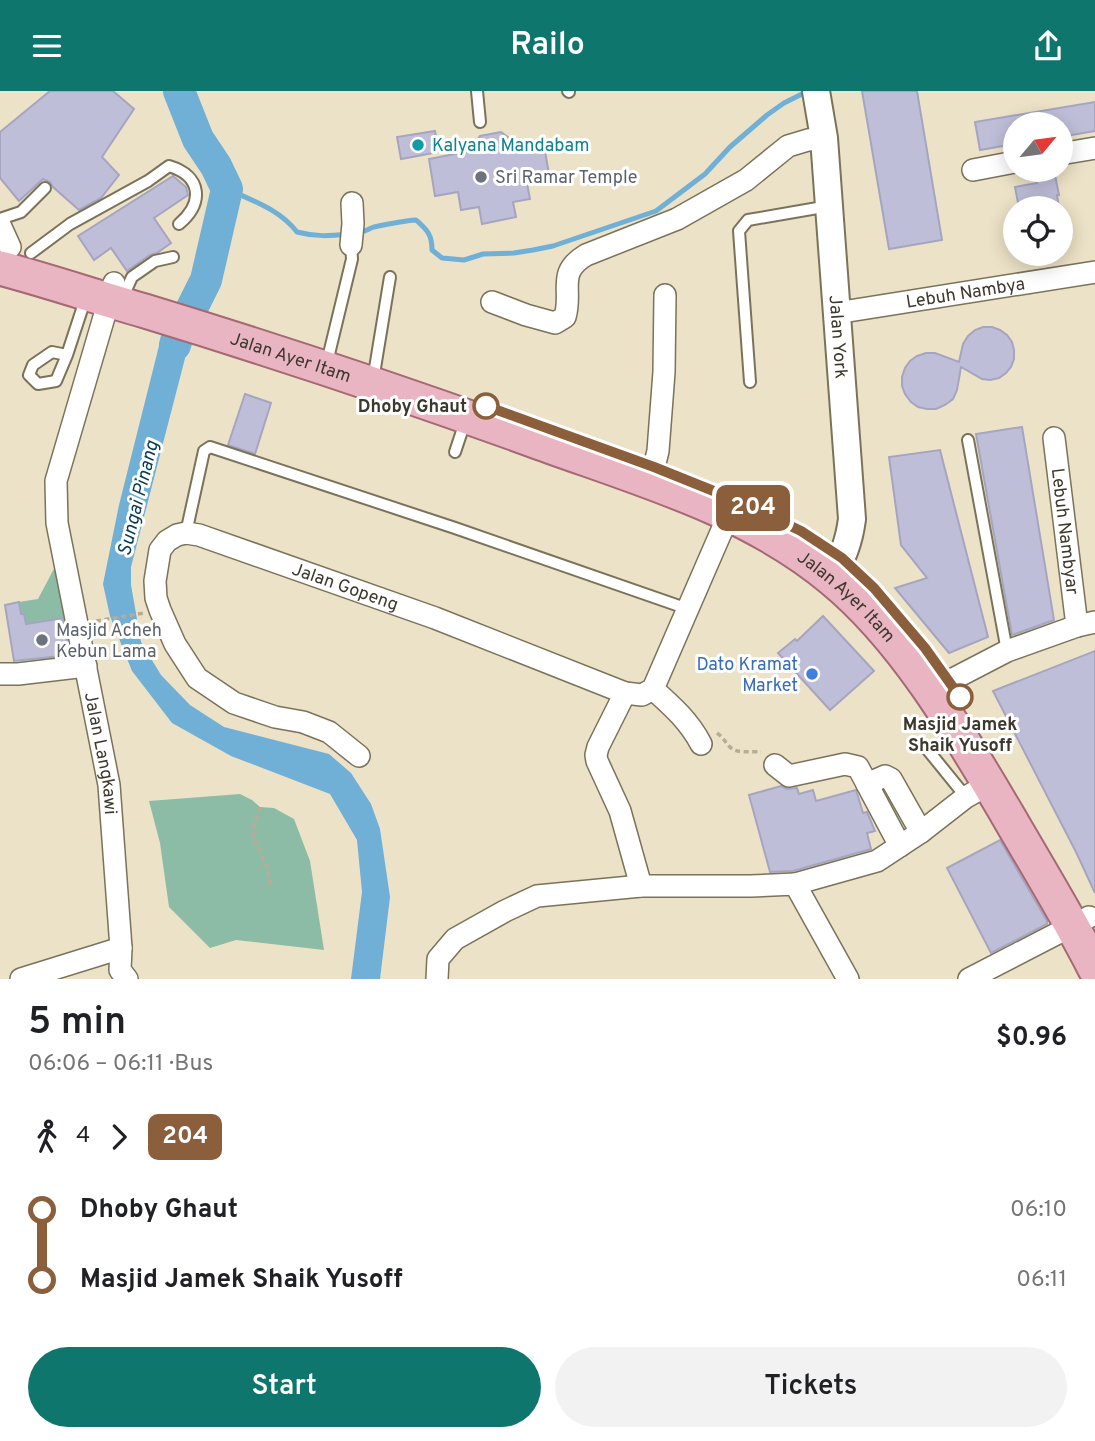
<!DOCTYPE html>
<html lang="en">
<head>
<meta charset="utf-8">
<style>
	body { margin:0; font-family:Overpass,sans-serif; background:#f2f2f2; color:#202124; height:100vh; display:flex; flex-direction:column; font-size:26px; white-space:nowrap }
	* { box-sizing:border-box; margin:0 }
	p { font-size:23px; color:#757577 }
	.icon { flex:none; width:38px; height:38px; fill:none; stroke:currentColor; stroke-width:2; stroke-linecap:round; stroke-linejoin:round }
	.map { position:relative; height:888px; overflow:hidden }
	.side { display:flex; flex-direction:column; background:#fff; flex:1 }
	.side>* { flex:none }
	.badge { padding:0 14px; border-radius:10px; font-size:24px; line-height:46px }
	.needle { width:46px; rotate:61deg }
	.controls { position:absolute; left:1003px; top:21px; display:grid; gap:14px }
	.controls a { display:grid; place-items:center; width:70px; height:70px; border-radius:50%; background:#fff; box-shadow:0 4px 18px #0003; font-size:35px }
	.map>.badge { position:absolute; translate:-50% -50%; box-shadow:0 0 0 4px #fff }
	.legs { display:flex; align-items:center; gap:10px; height:77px; padding:0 28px; font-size:23px }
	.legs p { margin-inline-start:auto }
	.headline { display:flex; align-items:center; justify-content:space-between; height:119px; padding:0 28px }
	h1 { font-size:38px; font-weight:600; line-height:52px }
	.cta { display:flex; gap:14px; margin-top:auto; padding:14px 28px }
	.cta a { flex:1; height:80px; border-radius:42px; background:#0f766e; color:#fff; font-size:28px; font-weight:600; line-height:80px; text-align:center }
	.cta a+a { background:#f2f2f2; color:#202124 }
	ul { padding:0 28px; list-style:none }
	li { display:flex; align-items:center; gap:24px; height:70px; font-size:26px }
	li i { display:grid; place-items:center; width:10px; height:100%; margin:0 9px; background:currentColor }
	li i::after { content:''; width:18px; height:18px; margin:-9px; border:5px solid; border-radius:50%; background:#fff }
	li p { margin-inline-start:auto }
	li:first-child i { background:linear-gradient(#0000 50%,currentColor 0) }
	li:last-child i { background:linear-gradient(currentColor 50%,#0000 0) }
	header { display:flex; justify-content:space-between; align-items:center; height:91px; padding:0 28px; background:#0f766e; color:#fff; font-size:32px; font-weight:600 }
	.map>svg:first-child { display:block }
</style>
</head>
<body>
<header><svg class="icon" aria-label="menu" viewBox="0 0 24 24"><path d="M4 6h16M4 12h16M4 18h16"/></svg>Railo<svg class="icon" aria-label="share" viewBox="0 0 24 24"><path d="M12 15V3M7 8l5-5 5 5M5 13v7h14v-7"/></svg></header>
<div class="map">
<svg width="1095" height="888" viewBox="0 0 1095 888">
	<rect width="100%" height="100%" fill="#ece2c7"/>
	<!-- green -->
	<g fill="#8cbca5">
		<path d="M56,474L70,526L32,532L26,535L24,523H21L19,511L38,508Z"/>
		<path d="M240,703L252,709L260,716L274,717L294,728L310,770L324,859L236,849L210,857L169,816L160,752L149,710Z"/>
	</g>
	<!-- water -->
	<path fill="#70afd6" d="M163,239L190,248L131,476V494L141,551L161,584L190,614L224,636L329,663L351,682L371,713L380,738L390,806L380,888H351L362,801L357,749L330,703L231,665L172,632L132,580L110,525L103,493L119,414Z"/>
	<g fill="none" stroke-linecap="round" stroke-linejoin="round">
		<!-- stream -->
		<g stroke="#70afd6" stroke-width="5">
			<path d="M227,98C253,110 279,118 297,141C316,146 329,145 348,143"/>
			<path d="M358,142C364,141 368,138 374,136C388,133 402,130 416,129C427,139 432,143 432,159L442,167L464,169L483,163L514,162L533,159L553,155L656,120L705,83L730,56L767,24L784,12L808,0"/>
		</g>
		<!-- river -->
		<path stroke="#70afd6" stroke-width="32" d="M175,254L177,247L206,189L227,98L216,75L198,48L179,0"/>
	</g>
	<!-- building -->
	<g fill="#bfbed9" stroke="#a6a5bf" stroke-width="2">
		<path d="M50,0H113L134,18L102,66L119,84L101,107L79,119L53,96L50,91L43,88L19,110L0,87V41Z"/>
		<path d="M862,0H917L942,149L889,158Z"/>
		<path d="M1095,11V40L1060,46V33H1015V53L980,59L975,31Z"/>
		<path d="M435,40L439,61L401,68L397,46Z"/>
		<path d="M501,41L518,53L543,49L549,83L526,87L530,108L513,111L516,126L482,133L479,116L461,119L458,101L435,105L429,68L470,60L480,45Z"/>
		<path d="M1054,79L1059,104H1057L1059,117H1019L1015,96L1037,92L1035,82Z"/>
		<path d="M173,85L186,96L188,104L154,127L171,152L157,162L150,164L127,180L111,157L94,169L78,145Z"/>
		<path d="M983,236H992L1000,239L1007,244L1012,251L1014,259V268L1011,276L1006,282L999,287L990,289L982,288L961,276L957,299L953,308L945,314L936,318H927L918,316L911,311L905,303L902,295V286L905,277L910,270L917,265L926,262H935L959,271L963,253L968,245L975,239Z"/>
		<path d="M245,303L271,312L255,363L228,354Z"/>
		<path d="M1022,336L1054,529L1012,544L976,343Z"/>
		<path d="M940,359L988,546L949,562L895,497L927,487L901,454L889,366Z"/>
		<path d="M19,511L21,523H24L26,533L63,527L70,564L14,570L5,514Z"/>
		<path d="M823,525L874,580L830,619L778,562L795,548L797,550Z"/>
		<path d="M1095,560V802L1076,761L993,600Z"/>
		<path d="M781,695L787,698L797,697L799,703L813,699L816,710L856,699L863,722L867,721L875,740L867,742L871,758L793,780L770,781L749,704Z"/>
		<path d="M1000,749L1047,830V833L991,862L947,777Z"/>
	</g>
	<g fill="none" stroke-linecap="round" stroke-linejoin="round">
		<defs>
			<g id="service">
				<path d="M477,0L480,31"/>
				<path d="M568,0L569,1"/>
				<path d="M0,128L21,121L45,97"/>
				<path d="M31,162L70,133L148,90L169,75C202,85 204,112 179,133"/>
				<path d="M127,197L132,186L155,170L173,166"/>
				<path d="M329,263L352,168L351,154"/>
				<path d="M67,264L52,261L33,274L29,284L38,293L56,290L67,264L86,206"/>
				<path d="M375,277L390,186"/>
				<path d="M750,291L739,140L748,129L829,115"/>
				<path d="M968,349L1007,560"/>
				<path d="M455,361L466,328"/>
				<path d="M186,442L204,360L210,356L455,437L688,518"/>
				<path d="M927,658L966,706"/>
			</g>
			<g id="minor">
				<path d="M1060,63L1095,57"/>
				<path d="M973,79L1015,71"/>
				<path d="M0,134L10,156"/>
				<path d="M351,154L353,133L352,112"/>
				<path id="s1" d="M114,192L56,390L57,432L109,694L121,857L120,879L127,888"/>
				<path d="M492,211L526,224L555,232L565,226C573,199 556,182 586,164L677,128L746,89L788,55L808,49L824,47"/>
				<path id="s2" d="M836,222L1095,181"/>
				<path id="s3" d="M1054,347L1077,535"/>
				<path d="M654,376L658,360L664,281L665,204"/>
				<path d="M0,583H18L86,575"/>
				<path d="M653,598C672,615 689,630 701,653"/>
				<path d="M930,600L1007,560L1077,535L1095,531"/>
				<path d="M625,602L598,656L596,664L597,670L620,720L641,795"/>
				<path id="s4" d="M359,665L329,641L303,631L275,626L234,612L197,587L175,553L160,519L156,507L155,490L160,459L167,450L177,444L186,442L199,444L435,527L625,602L642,604L653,598L729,423"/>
				<path d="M775,674L789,685L845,673L858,676L867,693L885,685L891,688L921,741"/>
				<path d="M867,693L900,755"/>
				<path d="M795,793L877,770L921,741L966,706L989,693"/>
				<path d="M21,888L121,857"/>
				<path d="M437,888L438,868L455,848L505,820L537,805L641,795H751L795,793L848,888"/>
				<path d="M969,888L1089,826"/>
			</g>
			<g id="tertiary">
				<path id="s5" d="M816,0L824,47L852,428C849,451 843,466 831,487"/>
			</g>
			<g id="primary">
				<path id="s6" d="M0,177C49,190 96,206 145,220C276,260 406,303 535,350C636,387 747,417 832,488C905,548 959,642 1007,723C1037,775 1068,825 1095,878"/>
			</g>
		</defs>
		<!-- service casing -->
		<use href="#service" stroke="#7a725a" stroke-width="14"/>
		<!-- minor casing -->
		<use href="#minor" stroke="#7a725a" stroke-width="24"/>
		<!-- tertiary casing -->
		<use href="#tertiary" stroke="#7a725a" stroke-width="30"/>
		<!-- primary casing -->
		<use href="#primary" stroke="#a46974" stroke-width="37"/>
		<!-- path -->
		<g stroke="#b5ad97" stroke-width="3.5" stroke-dasharray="5 3.5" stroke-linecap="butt">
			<path d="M96,530L144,522"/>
			<path d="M717,642C724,647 725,651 730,656C736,663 752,660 761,661"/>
			<path d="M260,717L254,733L253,746L268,778L270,795"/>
		</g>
		<!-- service -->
		<use href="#service" stroke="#fff" stroke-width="10"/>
		<!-- minor -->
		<use href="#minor" stroke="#fff" stroke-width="21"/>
		<!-- tertiary -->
		<use href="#tertiary" stroke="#fff" stroke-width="26"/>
		<!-- primary -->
		<use href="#primary" stroke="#eab5c2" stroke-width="33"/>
	</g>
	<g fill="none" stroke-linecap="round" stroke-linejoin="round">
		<defs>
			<path id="line-1" d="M486,315L654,376L736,409L801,440L842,467L874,497L925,557L960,606"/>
		</defs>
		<!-- line-1 casing -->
		<use href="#line-1" stroke="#fff" stroke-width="16"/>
		<!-- line-1 -->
		<use href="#line-1" stroke="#8b5e3c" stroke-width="10"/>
	</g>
	<!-- markers -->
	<circle fill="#0f9aa8" stroke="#fff" stroke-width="2.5" cx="418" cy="54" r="7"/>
	<g fill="#6b7280" stroke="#fff" stroke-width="2.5">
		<circle cx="481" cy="86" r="7"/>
		<circle cx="42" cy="549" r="7"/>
	</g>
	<g fill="#fff" stroke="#8b5e3c" stroke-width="3.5">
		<circle cx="486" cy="315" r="12"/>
		<circle cx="960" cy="606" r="12"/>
	</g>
	<circle fill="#3f7fe0" stroke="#fff" stroke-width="2.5" cx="812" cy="583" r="7"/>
	<g text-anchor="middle" stroke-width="6" stroke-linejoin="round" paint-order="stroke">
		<!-- culture labels -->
		<g font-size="18" fill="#0d838f" stroke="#fff" text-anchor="start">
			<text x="432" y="60">Kalyana Mandabam</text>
		</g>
		<!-- worship labels -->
		<g font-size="18" fill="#5b616d" stroke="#fff" text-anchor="start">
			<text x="495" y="92">Sri Ramar Temple</text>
			<text x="56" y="545">Masjid Acheh<tspan x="56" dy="21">Kebun Lama</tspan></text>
		</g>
		<!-- street labels -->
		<g font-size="18" fill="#3c382d" stroke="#fff">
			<text dy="6" stroke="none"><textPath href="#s2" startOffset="131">Lebuh Nambya</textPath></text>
			<text dy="6" stroke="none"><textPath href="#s5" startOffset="247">Jalan York</textPath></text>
			<text dy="6" stroke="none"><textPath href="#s6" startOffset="304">Jalan Ayer Itam</textPath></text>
			<text dy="6" stroke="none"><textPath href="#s3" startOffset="94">Lebuh Nambyar</textPath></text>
			<text dy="6" stroke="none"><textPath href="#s4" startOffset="522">Jalan Gopeng</textPath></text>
			<text dy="6" stroke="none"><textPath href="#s6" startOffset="914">Jalan Ayer Itam</textPath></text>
			<text dy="6" stroke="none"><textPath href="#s1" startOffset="483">Jalan Langkawi</textPath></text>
		</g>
		<!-- stop labels -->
		<g font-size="18" font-weight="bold" fill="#3c382d" stroke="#fff" text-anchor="end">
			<text x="467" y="321">Dhoby Ghaut</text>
			<text x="960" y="639" text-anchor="middle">Masjid Jamek<tspan x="960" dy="21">Shaik Yusoff</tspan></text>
		</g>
		<!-- shop labels -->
		<g font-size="18" fill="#366cbe" stroke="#fff" text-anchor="end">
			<text x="798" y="579">Dato Kramat<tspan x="798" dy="21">Market</tspan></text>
		</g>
		<!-- water labels -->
		<g font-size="19" font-style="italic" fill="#043a55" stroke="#fff">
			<text transform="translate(137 407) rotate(-76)" y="7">Sungai Pinang</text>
		</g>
	</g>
</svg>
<div class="controls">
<a><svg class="needle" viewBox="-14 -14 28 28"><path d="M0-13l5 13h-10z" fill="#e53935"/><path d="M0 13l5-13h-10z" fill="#757577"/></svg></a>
<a><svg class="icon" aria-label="locate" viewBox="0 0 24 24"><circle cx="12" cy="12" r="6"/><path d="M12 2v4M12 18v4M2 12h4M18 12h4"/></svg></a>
</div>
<b class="badge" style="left:753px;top:417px;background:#8b5e3c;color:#fff">204</b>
</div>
<section class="side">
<div class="headline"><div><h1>5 min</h1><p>06:06 – 06:11 · Bus</p></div><b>$0.96</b></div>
<div class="legs"><svg class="icon" aria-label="walk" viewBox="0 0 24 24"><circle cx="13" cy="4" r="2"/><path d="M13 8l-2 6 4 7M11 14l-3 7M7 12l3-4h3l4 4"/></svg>4<svg class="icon" aria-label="forward" viewBox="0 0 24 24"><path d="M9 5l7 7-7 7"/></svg><b class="badge" style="background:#8b5e3c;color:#fff">204</b></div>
<ul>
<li><i style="color:#8b5e3c"></i><b>Dhoby Ghaut</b><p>06:10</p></li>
<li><i style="color:#8b5e3c"></i><b>Masjid Jamek Shaik Yusoff</b><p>06:11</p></li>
</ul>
<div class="cta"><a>Start</a><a>Tickets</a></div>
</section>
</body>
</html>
